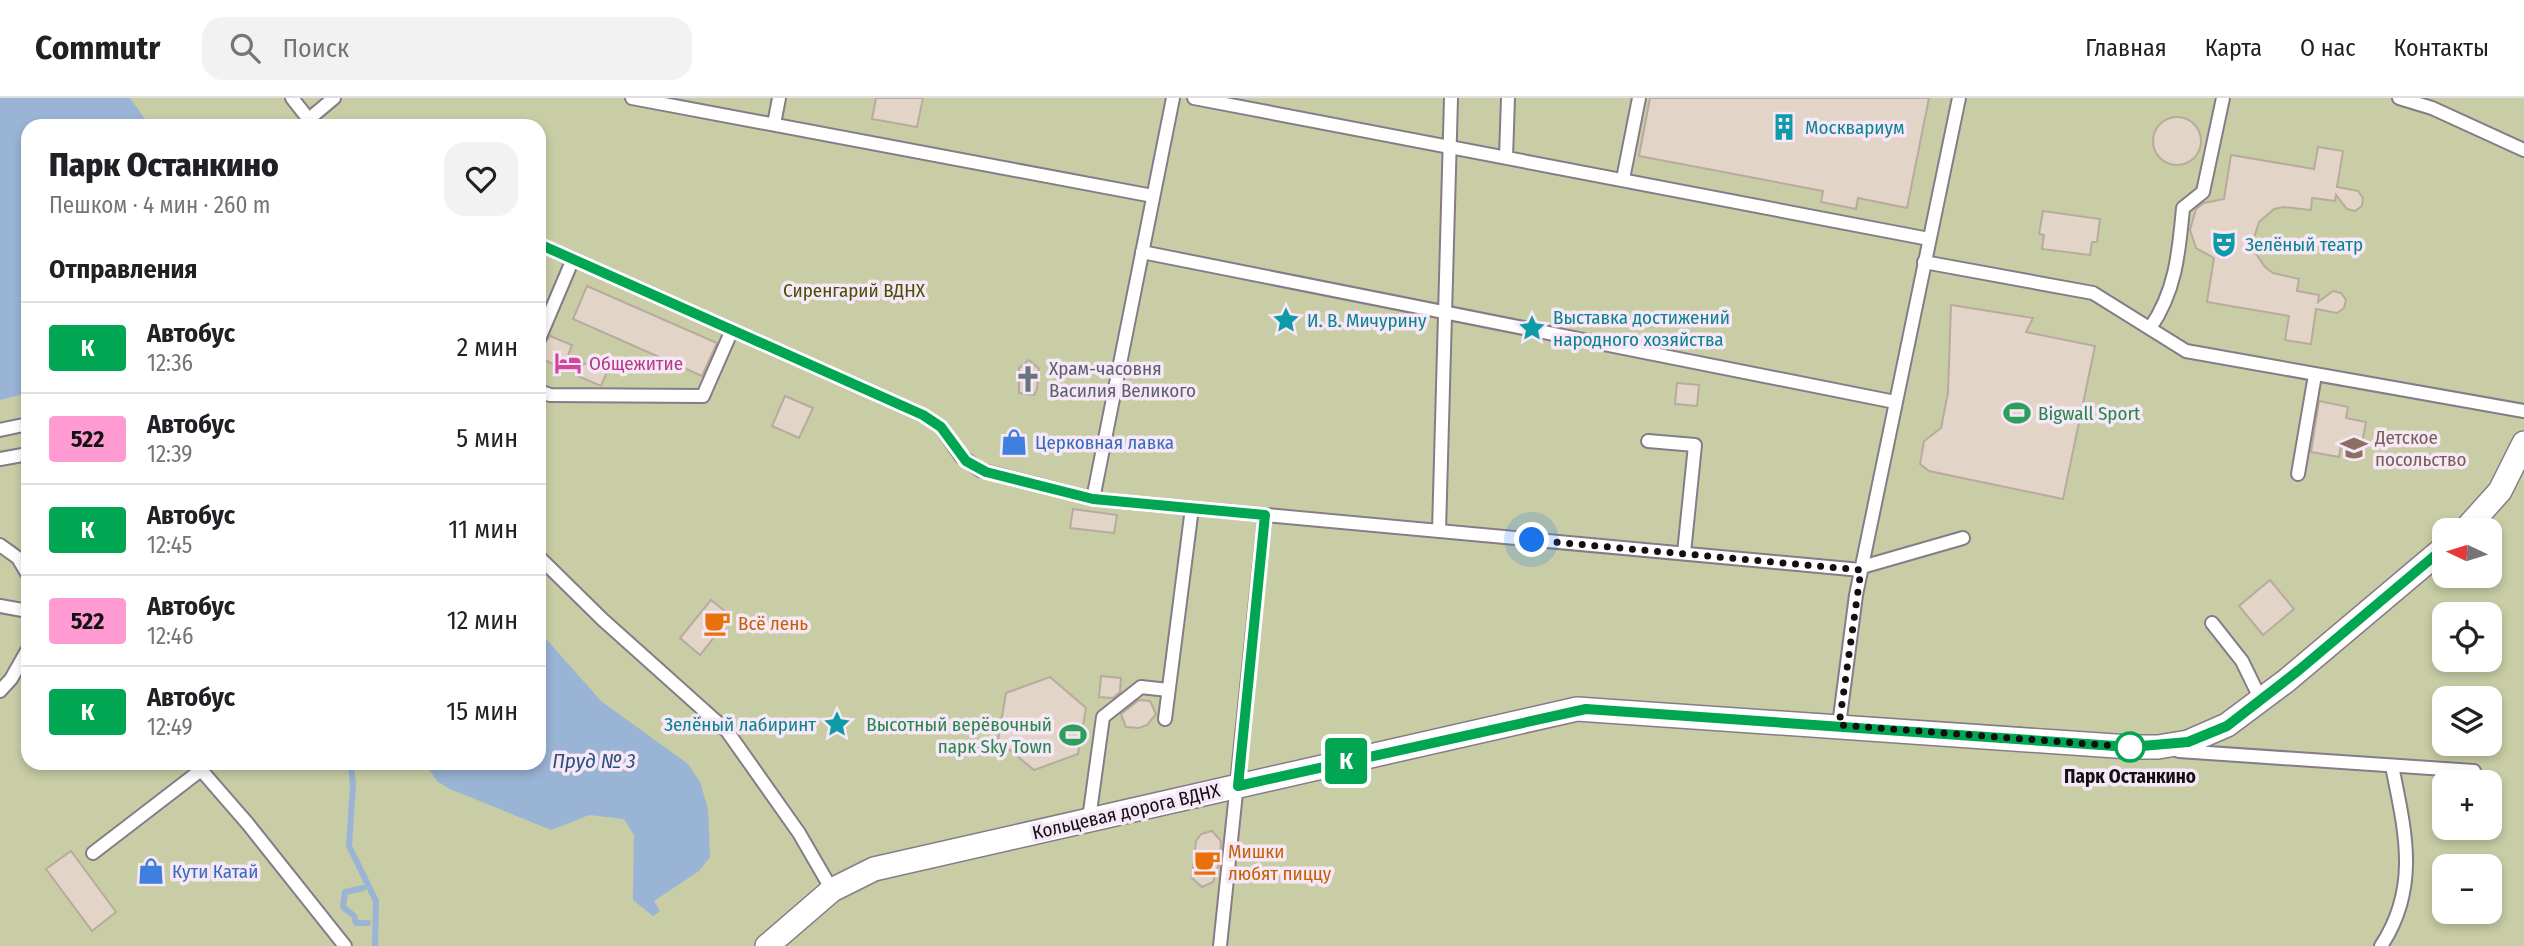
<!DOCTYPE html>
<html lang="ru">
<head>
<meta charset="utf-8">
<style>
	body { margin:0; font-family:"Fira Sans Condensed",sans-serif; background:#f2f2f2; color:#202124; height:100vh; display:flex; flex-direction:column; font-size:26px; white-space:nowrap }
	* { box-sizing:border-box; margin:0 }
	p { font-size:23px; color:#757577 }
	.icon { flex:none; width:38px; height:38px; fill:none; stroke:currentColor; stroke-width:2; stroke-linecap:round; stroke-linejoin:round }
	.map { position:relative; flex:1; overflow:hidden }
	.details { position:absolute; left:21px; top:21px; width:525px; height:651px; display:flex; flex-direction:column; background:#fff; border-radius:21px; box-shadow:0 4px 10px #0003 }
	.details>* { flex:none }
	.badge { padding:0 14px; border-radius:5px; font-size:24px; line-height:46px }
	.needle { width:46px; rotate:274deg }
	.fabs { position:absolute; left:2432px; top:420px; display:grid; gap:14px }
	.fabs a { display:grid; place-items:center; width:70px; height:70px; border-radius:14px; background:#fff; box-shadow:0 4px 10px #0003; font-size:35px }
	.you { position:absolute; width:35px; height:35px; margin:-18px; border:5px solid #fff; border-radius:50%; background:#1a73e8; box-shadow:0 0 0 10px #1a73e833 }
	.map>.badge { position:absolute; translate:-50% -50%; box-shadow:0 0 0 4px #fff }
	h2 { padding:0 28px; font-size:26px; line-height:63px }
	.round { display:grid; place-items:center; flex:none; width:74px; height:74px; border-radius:21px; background:#f2f2f2 }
	.head { display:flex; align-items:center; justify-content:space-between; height:119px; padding:0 28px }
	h1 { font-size:33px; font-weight:800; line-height:52px }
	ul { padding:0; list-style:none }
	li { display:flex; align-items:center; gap:21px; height:91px; padding:0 28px; border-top:2px solid #e0e0e0 }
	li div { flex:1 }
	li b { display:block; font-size:26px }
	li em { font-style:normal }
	li .badge { min-width:77px; font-weight:700; text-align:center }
	header { display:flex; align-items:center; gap:42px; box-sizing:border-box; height:98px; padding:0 35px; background:#fff; border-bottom:2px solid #e0e0e0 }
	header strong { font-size:33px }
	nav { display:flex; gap:38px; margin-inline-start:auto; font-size:24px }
	.search { width:490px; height:63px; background:#f2f2f2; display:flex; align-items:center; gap:18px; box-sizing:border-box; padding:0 24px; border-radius:21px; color:#757577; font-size:26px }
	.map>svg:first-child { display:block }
</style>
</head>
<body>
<header>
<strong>Commutr</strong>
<div class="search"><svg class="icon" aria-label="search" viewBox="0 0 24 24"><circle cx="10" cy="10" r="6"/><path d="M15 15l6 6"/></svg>Поиск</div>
<nav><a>Главная</a><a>Карта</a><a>О нас</a><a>Контакты</a></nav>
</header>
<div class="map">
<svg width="2524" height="848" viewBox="0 0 2524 848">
	<rect width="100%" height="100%" fill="#f6e8f6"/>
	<!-- green -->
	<path fill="#c8cda5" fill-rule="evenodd" d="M0,0H2524V848H0ZM28,28H539V665H28ZM2445,432H2490V478H2445ZM2445,516H2490V562H2445ZM2445,600H2490V646H2445ZM2445,684H2490V730H2445ZM2445,768H2490V814H2445Z"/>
	<!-- water -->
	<g fill="#99b4d5">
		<path d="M0,0H130L150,28H28V295L0,302Z"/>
		<path d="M539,533L601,603L688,666L700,684L708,711L710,759L699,773L654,803L660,813L653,818L633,802L634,737L624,721L589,717L551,732L450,691L438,684L424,665H539Z"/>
	</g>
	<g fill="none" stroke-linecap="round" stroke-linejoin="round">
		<!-- stream -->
		<g stroke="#99b4d5" stroke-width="6">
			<path d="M351,666L353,687L349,748L376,803L375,848"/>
			<path d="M363,790L345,794L343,809L354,818L356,825H368"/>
		</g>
	</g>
	<!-- building -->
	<g fill="#e2d4c6" stroke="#b8ab9e" stroke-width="2">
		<path d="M876,0H923L917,29L872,21Z"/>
		<path d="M1650,0H1929L1907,110L1858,100L1856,111L1821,104L1823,93L1639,58Z"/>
		<circle cx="2177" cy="43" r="24"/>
		<path d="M2318,49L2343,53L2337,89L2358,93L2363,100L2362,108L2355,113L2347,111L2336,97L2335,103L2312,100L2311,112L2284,109L2274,111L2259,124L2253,143L2254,153L2265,169L2273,175L2299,181L2297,193L2319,197L2318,204L2333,193L2341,195L2346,202L2344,210L2337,215L2316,211L2311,246L2285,242L2289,218L2207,204L2214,160L2196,150L2190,132L2196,111L2204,105L2224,101L2231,57L2314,71Z"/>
		<path d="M2043,113L2100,121L2097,144H2092L2090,157L2042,151L2044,137L2039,136Z"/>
		<path d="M587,188L717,245L702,278L573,221Z"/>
		<path d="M1951,207L2033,220L2026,234L2095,248L2063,401L1929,373L1920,366L1924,343L1941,330L1948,295Z"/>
		<path d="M550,238L572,247L563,270L539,260L542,249Z"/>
		<path d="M1029,262L1039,271L1037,291L1034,297L1019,295V270Z"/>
		<path d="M584,265L607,274L601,288L578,278Z"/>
		<path d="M1677,285L1699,287L1697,308L1675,306Z"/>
		<path d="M785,298L813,310L799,340L772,328Z"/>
		<path d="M2319,303L2348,309L2346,320L2366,324L2361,351L2341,347L2339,359L2311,354Z"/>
		<path d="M1073,411L1117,417L1114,435L1070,430Z"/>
		<path d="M2270,482L2294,511L2263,537L2239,508Z"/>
		<path d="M711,502L731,518L700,557L680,540Z"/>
		<path d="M1101,578L1121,580L1120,594L1113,600L1099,599Z"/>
		<path d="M1050,579L1086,610L1078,656L1034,672L998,642L1006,595Z"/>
		<path d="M1139,602L1150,603L1156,616L1147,627L1139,630L1126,629L1121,616Z"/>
		<path d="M1212,733L1221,743L1220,762L1213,784L1202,789L1192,780L1196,743L1201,736Z"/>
		<path d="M71,753L116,814L92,833L46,771Z"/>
	</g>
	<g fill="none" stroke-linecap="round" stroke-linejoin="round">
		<defs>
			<g id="service">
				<path d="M292,0L314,28"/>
				<path d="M632,0L1153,98"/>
				<path d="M1194,0L1929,141"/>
				<path d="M2399,0L2432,10L2524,52"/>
				<path d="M309,21L334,0"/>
				<path d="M774,26L779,0"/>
				<path d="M1506,59L1508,0"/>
				<path d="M1623,81L1639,0"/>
				<path d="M539,146L923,317L941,329L961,358L980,372L1093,401L1861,472"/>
				<path d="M1142,154L1895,304"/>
				<path d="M1924,164L2093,195L2186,253L2524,313"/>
				<path d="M2150,230C2176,193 2179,153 2183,110L2203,94L2223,0"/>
				<path d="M539,241L573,161"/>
				<path d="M539,293L550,297L703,298L732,232"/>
				<path d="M0,332L28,326"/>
				<path d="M1648,343L1695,347L1684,455"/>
				<path d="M0,361L28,356"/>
				<path d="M2298,376L2315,277"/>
				<path d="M1093,401L1173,0"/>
				<path d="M1439,433L1451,0"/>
				<path d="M0,447L18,460L28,477"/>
				<path d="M539,459L602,521L727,633L799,735L832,792"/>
				<path d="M1862,469L1963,440"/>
				<path d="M0,508L28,513"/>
				<path d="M2212,525L2242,563L2261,602"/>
				<path d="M0,593L11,581L28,551"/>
				<path d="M1165,621L1192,410"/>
				<path d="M1839,627L1856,497L1959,0"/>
				<path d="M2179,653L2474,673"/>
				<path d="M195,665L248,726L345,848"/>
				<path d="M1089,721L1103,619L1141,589L1168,592"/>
				<path d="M93,755L201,672"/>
				<path d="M1220,848L1265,417"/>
				<path d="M2381,848C2420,789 2405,733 2392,668"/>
			</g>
			<g id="minor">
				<path d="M2465,432L2500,393L2524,345"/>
				<path d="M767,848L832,792L874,771L1577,611L2130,649H2158L2188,644L2227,627L2286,583L2445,449"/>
			</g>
		</defs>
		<!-- service casing -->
		<use href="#service" stroke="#877b87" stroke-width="16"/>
		<!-- minor casing -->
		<use href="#minor" stroke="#877b87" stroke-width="26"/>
		<!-- service -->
		<use href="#service" stroke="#fff" stroke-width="12"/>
		<!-- minor -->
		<use href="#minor" stroke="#fff" stroke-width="23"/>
	</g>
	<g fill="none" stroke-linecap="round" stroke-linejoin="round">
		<defs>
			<path id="line" d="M539,146L923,317L941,329L966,363L986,374L1093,401L1265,417L1238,688L1586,611L2130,649L2188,644L2227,628L2299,572L2445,449"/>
		</defs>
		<!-- line casing -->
		<use href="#line" stroke="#fff" stroke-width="16"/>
		<!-- line -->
		<use href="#line" stroke="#00a651" stroke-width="10"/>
		<!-- walk -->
		<path stroke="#130f13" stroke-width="7" stroke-dasharray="0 12.6" d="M1532,442L1861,472L1839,627L2130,649"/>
	</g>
	<!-- icons -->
	<defs>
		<symbol id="building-bare" viewBox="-9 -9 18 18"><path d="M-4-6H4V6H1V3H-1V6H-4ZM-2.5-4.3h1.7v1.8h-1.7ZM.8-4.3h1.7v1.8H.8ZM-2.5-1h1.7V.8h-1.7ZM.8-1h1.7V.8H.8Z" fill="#0f9aa8" stroke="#f6e8f6" stroke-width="2.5" paint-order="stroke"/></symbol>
		<symbol id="theatre-bare" viewBox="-9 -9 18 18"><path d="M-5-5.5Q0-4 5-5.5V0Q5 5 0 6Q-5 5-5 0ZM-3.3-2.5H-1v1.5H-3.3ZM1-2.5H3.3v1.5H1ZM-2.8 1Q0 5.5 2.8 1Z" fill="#0f9aa8" stroke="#f6e8f6" stroke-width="2.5" paint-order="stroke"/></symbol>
		<symbol id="sight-bare" viewBox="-9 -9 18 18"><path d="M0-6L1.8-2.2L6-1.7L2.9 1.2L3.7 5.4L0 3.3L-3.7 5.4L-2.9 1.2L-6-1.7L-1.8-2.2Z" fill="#0f9aa8" stroke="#f6e8f6" stroke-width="2.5" paint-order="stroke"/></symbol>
		<symbol id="hotel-bare" viewBox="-9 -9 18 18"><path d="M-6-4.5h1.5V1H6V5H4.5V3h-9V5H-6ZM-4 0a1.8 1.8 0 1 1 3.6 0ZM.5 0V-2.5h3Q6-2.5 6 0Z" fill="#d1479c" stroke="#f6e8f6" stroke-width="2.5" paint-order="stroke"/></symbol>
		<symbol id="church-bare" viewBox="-9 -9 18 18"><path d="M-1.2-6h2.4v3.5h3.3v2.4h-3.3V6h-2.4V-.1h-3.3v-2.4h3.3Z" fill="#6b7280" stroke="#f6e8f6" stroke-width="2.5" paint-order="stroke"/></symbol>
		<symbol id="stadium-bare" viewBox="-9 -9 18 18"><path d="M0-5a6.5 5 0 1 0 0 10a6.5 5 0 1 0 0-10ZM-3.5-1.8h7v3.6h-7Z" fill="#2e9e5b" stroke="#f6e8f6" stroke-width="2.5" paint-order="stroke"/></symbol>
		<symbol id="shop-bare" viewBox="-9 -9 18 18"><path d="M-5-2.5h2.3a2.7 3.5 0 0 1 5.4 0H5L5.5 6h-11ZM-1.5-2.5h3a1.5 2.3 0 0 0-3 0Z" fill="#3f7fe0" stroke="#f6e8f6" stroke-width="2.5" paint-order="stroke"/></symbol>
		<symbol id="school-bare" viewBox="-9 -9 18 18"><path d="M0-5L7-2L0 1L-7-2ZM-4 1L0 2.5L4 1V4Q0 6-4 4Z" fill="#8d6e63" stroke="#f6e8f6" stroke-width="2.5" paint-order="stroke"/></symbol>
		<symbol id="cafe-bare" viewBox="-9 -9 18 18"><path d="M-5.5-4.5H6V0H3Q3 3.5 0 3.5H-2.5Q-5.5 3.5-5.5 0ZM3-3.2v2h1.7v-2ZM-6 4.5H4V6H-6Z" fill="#e8710a" stroke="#f6e8f6" stroke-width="2.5" paint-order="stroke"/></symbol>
	</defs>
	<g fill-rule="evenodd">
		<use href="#building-bare" x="1765" y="10" width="38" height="38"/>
		<use href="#theatre-bare" x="2205" y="127" width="38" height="38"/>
		<use href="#sight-bare" x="1267" y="203" width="38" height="38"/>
		<use href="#sight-bare" x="1513" y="211" width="38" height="38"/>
		<use href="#hotel-bare" x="549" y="246" width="38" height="38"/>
		<use href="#church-bare" x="1009" y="262" width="38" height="38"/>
		<use href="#stadium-bare" x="1998" y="296" width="38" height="38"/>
		<use href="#shop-bare" x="995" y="325" width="38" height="38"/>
		<use href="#school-bare" x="2335" y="331" width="38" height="38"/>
		<use href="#cafe-bare" x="698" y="506" width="38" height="38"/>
		<use href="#sight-bare" x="818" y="607" width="38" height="38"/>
		<use href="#stadium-bare" x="1054" y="618" width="38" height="38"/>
		<use href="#cafe-bare" x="1188" y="745" width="38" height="38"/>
		<use href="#shop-bare" x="132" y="754" width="38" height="38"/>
	</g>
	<!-- markers -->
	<circle fill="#fff" stroke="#00a651" stroke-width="3.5" cx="2130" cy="649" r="14"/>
	<g text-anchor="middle" stroke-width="7" stroke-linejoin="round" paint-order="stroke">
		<!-- culture labels -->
		<g font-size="19" fill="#0d838f" stroke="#f6e8f6" text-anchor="start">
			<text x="1805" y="36">Москвариум</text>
			<text x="2245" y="153">Зелёный театр</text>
			<text x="1553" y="226">Выставка достижений<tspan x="1553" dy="22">народного хозяйства</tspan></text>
			<text x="1307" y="229">И. В. Мичурину</text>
			<text x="816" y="633" text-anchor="end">Зелёный лабиринт</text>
		</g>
		<!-- park labels -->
		<g font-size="19" fill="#4a4e0a" stroke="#f6e8f6">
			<text x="854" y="199">Сиренгарий ВДНХ</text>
		</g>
		<!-- hotel labels -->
		<g font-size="19" fill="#b23c85" stroke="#f6e8f6" text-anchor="start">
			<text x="589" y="272">Общежитие</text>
		</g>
		<!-- worship labels -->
		<g font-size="19" fill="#5b616d" stroke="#f6e8f6" text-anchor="start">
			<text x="1049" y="277">Храм-часовня<tspan x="1049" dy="22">Василия Великого</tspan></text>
		</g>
		<!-- leisure labels -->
		<g font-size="19" fill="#27864d" stroke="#f6e8f6" text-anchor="start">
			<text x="2038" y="322">Bigwall Sport</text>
			<text x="1052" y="633" text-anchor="end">Высотный верёвочный<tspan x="1052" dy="22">парк Sky Town</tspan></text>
		</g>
		<!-- education labels -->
		<g font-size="19" fill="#785e54" stroke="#f6e8f6" text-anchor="start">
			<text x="2375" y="346">Детское<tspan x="2375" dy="22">посольство</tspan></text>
		</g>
		<!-- shop labels -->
		<g font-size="19" fill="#366cbe" stroke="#f6e8f6" text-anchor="start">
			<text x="1035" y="351">Церковная лавка</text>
			<text x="172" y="780">Кути Катай</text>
		</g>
		<!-- food labels -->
		<g font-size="19" fill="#c56008" stroke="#f6e8f6" text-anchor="start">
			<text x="738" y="532">Всё лень</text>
			<text x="1228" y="760">Мишки<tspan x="1228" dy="22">любят пиццу</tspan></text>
		</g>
		<!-- stop labels -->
		<g font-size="19" font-weight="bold" fill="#130f13" stroke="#f6e8f6">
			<text x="2130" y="685">Парк Останкино</text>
		</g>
		<!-- street labels -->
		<g font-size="19" fill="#130f13" stroke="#f6e8f6">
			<text transform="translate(1126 713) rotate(-13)" y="7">Кольцевая дорога ВДНХ</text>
		</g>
		<!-- water labels -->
		<g font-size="21" font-style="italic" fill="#2c517e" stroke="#f6e8f6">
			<text x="594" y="670">Пруд № 3</text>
		</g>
	</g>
</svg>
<div class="fabs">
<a><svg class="needle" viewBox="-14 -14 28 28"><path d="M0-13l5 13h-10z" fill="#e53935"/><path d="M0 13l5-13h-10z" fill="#757577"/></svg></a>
<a><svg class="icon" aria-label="locate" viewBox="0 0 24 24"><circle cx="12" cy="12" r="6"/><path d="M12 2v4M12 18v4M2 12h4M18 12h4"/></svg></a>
<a><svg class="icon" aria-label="layers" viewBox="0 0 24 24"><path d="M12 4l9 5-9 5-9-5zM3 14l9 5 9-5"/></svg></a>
<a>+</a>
<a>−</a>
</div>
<div class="you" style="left:1532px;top:442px"></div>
<b class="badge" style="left:1346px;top:663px;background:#00a651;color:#fff">К</b>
<section class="details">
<div class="head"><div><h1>Парк Останкино</h1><p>Пешком · 4 мин · 260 m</p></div><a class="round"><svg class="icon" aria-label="heart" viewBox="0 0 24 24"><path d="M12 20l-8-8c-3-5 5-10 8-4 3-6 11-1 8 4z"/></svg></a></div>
<h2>Отправления</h2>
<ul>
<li><span class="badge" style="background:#00a651;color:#fff">К</span><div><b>Автобус</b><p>12:36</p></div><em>2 мин</em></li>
<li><span class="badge" style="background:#ff9ad2;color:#111">522</span><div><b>Автобус</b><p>12:39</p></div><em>5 мин</em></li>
<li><span class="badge" style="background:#00a651;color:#fff">К</span><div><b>Автобус</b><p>12:45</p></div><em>11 мин</em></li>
<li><span class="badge" style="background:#ff9ad2;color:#111">522</span><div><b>Автобус</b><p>12:46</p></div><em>12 мин</em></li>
<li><span class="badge" style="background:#00a651;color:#fff">К</span><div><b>Автобус</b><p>12:49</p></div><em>15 мин</em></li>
</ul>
</section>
</div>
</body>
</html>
